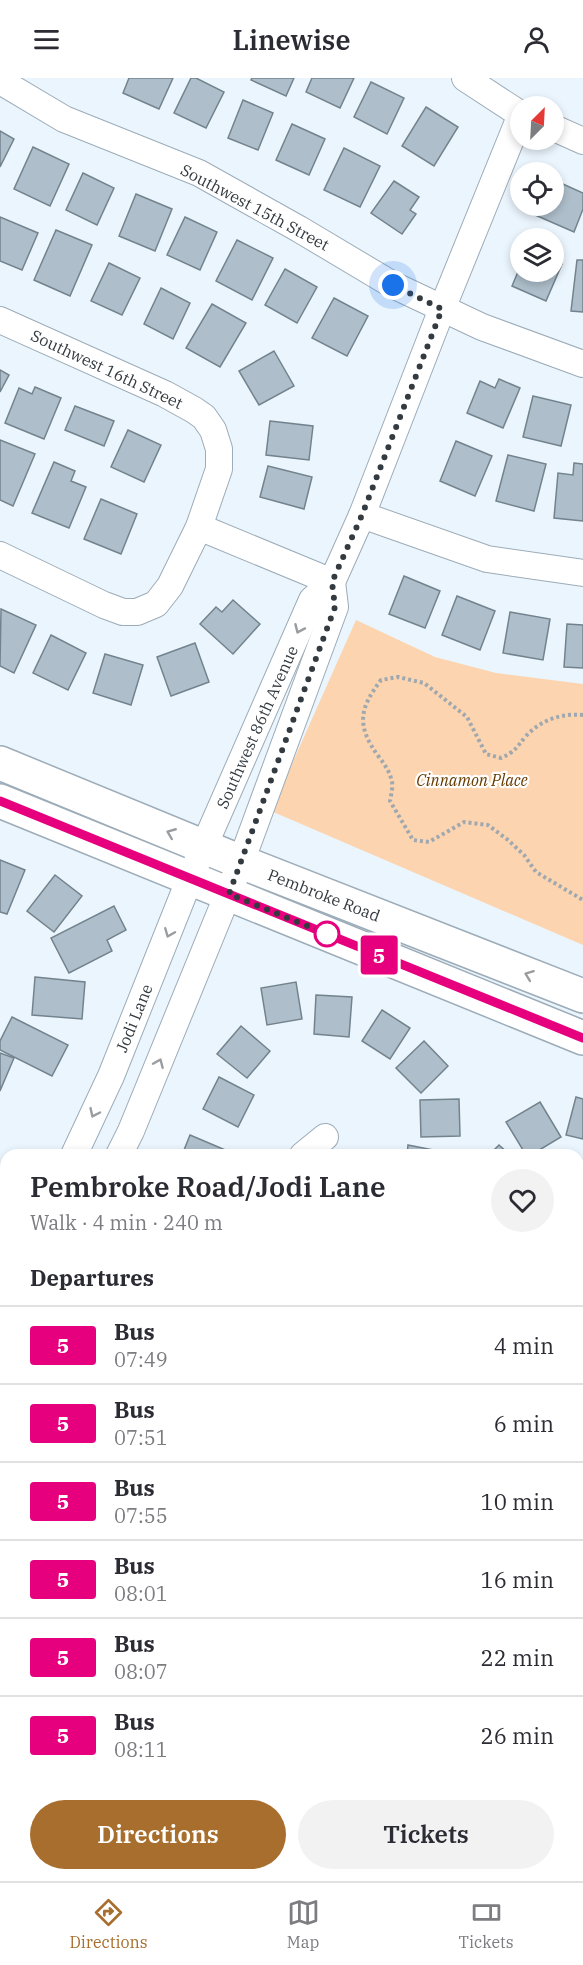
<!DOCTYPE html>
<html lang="en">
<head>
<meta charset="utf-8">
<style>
	body { margin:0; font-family:"IBM Plex Serif",serif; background:#f2f2f3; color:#2b2b33; height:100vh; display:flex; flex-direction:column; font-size:22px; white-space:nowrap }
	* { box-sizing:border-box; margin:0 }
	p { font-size:20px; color:#7c7c81 }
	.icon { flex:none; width:33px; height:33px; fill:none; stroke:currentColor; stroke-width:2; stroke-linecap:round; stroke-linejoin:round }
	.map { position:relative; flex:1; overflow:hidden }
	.details { position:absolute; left:0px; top:1071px; width:584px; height:732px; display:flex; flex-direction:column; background:#fff; border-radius:18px 18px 0 0; box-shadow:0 3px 9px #0003 }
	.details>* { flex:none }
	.badge { padding:0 12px; border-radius:4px; font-size:21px; line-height:39px }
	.needle { width:39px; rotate:24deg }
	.controls { position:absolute; left:510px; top:18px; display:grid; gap:12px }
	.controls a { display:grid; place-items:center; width:54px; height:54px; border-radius:50%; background:#fff; box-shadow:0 3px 9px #0003; font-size:30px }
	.you { position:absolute; width:30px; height:30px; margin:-15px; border:4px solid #fff; border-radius:50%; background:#1a73e8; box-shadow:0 0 0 9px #1a73e833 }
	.map>.badge { position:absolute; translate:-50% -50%; box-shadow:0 0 0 3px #fff }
	h2 { padding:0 30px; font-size:22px; line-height:54px }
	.round { display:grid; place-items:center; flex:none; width:63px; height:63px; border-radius:32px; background:#f2f2f3 }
	.head { display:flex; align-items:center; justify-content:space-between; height:102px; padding:0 30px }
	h1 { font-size:28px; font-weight:600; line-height:45px }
	.button { display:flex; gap:12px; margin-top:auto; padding:12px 30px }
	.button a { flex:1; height:69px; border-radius:36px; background:#a86e2d; color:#fff; font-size:24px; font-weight:600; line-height:69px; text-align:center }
	.button a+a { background:#f2f2f3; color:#2b2b33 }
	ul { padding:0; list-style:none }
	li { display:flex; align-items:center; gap:18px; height:78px; padding:0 30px; border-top:2px solid #e1e1e2 }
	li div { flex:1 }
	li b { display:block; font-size:22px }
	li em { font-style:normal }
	li .badge { min-width:66px; font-weight:700; text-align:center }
	header { display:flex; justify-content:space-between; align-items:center; height:78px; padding:0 30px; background:#fff; font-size:27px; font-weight:600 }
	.tabs { display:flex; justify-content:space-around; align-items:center; height:84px; border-top:2px solid #e1e1e2; background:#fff; font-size:16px; color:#7c7c81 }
	.tabs a { display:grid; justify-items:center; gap:3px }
	.tabs .current { color:#a86e2d }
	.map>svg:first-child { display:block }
</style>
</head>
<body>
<header><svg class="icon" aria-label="menu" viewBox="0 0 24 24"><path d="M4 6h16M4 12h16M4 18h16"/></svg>Linewise<svg class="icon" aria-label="person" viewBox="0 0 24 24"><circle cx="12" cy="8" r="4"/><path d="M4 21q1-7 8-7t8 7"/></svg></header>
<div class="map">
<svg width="583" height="1803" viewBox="0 0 583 1803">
	<rect width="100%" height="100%" fill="#ebf5fd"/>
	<!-- green -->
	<path fill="#fcd4af" d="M356,542L435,579L496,595L583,606V867L271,733Z"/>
	<!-- building -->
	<g fill="#aebfcb" stroke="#73838e" stroke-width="1.5">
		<path d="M129,0H173L159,31L123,15Z"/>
		<path d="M191,0H196L224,14L206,50L174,35Z"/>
		<path d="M252,0H294L286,18L251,2Z"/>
		<path d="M312,0H354L340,30L306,14Z"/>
		<path d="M371,4L404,20L387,56L354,39Z"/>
		<path d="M243,22L273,35L258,72L228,60Z"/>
		<path d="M426,29L458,49L434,88L402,68Z"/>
		<path d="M292,46L325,61L309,97L276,82Z"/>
		<path d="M0,53L14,61L0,89Z"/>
		<path d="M33,69L69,86L50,128L14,111Z"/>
		<path d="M344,70L380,88L360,129L324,112Z"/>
		<path d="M83,95L114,110L97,147L66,132Z"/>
		<path d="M554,102L583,115V131L574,154L526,133L528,128H554Z"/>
		<path d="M394,103L419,119L410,132L416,136L402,156L371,135Z"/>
		<path d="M136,116L172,131L155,173L119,158Z"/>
		<path d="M0,139L38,155L22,192L0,183Z"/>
		<path d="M185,139L217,154L200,192L167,177Z"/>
		<path d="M56,152L92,167L70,218L34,202Z"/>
		<path d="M237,162L273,180L252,222L216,203Z"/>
		<path d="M554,182L562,186L546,223L512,208L520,189V194H554Z"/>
		<path d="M577,182H583V234L571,233Z"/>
		<path d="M109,185L140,200L122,237L91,223Z"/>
		<path d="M285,191L317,209L297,245L265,227Z"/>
		<path d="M161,210L190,225L173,261L144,246Z"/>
		<path d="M334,220L368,238L347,278L312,260Z"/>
		<path d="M212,226L246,245L220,289L186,270Z"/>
		<path d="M274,273L294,308L259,327L239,293Z"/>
		<path d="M0,292L9,297L0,314Z"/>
		<path d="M499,301L520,310L503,350L467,335L480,303L495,310Z"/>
		<path d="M35,309L61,320L44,361L5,345L19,310L32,316Z"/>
		<path d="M533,318L571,327L561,368L523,359Z"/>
		<path d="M75,328L114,343L104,368L65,352Z"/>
		<path d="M270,343L313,348L309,382L266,377Z"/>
		<path d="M128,352L161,367L144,404L111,389Z"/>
		<path d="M0,362L35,376L13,428L0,422Z"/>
		<path d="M456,363L492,378L475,418L440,403Z"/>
		<path d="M508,377L546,386L534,433L496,423Z"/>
		<path d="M54,384L75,393L71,403L86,409L69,450L32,435Z"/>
		<path d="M574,385L583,386V443L554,440L558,395L573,397Z"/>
		<path d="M268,388L312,399L304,431L260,419Z"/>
		<path d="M101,421L137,436L121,476L84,461Z"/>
		<path d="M404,498L440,513L425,550L389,536Z"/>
		<path d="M457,518L495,533L480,572L442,557Z"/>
		<path d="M233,522L260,546L233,576L200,546L216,529L222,534Z"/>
		<path d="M1,531L36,547L14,595L0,588Z"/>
		<path d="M510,534L550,541L543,582L503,575Z"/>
		<path d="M567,546L583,547V590L564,589Z"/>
		<path d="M51,557L86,575L68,612L33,595Z"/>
		<path d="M195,565L209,604L171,618L157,579Z"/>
		<path d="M105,576L143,587L131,627L93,615Z"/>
		<path d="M0,782L25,792L7,836L0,834Z"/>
		<path d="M55,797L82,818L54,854L27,833Z"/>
		<path d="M114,828L126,852L107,862L112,873L69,895L51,860Z"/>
		<path d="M35,899L85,904L82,941L32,937Z"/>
		<path d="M296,904L302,941L267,947L261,910Z"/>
		<path d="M316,917L352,919L349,959L314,956Z"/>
		<path d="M382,932L410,950L390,981L362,963Z"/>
		<path d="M12,939L68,967L52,998L0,972V963Z"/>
		<path d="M241,948L270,973L247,1000L217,976Z"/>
		<path d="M424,963L448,988L421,1015L396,990Z"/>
		<path d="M0,975L14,980L0,1013Z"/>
		<path d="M219,999L254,1017L238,1049L203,1031Z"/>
		<path d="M576,1019L583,1021V1061L566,1057Z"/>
		<path d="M459,1021L460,1058L421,1059L420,1022Z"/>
		<path d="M540,1024L561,1059L531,1077H526L506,1044Z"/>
		<path d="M190,1057L237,1077H182Z"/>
		<path d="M408,1067L449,1075V1077H407Z"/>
		<path d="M499,1067L510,1077H489Z"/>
		<path d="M583,1452V1497L578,1490V1456Z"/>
		<path d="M25,1797H87L85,1803H38Z"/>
		<path d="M130,1797H157L166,1802L127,1803Z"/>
	</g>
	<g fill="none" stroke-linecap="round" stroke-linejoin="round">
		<defs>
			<g id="service">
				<path d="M0,1442L6,1434"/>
				<path d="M0,1474L6,1465"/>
				<path d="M0,1517L6,1507"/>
				<path d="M0,1647L6,1634"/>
				<path d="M0,1673L6,1675"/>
				<path d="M583,1727L581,1734L583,1747"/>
				<path d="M0,1799L6,1784"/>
				<path d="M241,1803L243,1797"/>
				<path d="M307,1803L309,1797"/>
				<path d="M511,1803L512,1797"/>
				<path d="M579,1803L583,1790"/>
			</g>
			<g id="minor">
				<path d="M465,0L520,36"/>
				<path d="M0,3L64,41L199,95L299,151L393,207L482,249L583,286"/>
				<path d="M554,50L583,63"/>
				<path d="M0,242L165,316L194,332L204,339L213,352L219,371V391L199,449L170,508L156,526L137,534H123L104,527L0,477"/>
				<path d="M362,437L487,481L583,495"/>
				<path d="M199,449L332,504"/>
				<path d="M74,1077L111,998L190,800L312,522L332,504L362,437L442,231L520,39"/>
				<path d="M119,1077L131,1053L241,784L335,529L332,504"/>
				<path d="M303,1077L325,1059"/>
				<path d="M0,1193L6,1186"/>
				<path d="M578,1199L583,1179"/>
				<path d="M0,1266L6,1257"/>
				<path d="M0,1316L6,1320"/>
				<path d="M578,1569L583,1570"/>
			</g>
			<g id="secondary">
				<path d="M0,685L241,784L583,918"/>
				<path d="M0,723L583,960"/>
			</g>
		</defs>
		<!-- service casing -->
		<use href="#service" stroke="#9cacb8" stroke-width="15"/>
		<!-- minor casing -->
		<use href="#minor" stroke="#9cacb8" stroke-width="28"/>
		<!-- secondary casing -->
		<use href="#secondary" stroke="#9cacb8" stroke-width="36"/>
		<!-- path -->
		<path stroke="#a0a8af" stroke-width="4" stroke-dasharray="3 3" stroke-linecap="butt" d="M583,637C561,635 541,642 526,658C516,670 516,673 501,680L486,676L467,639L424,605L398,599L381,602C359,631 356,648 379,679C385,687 390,694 392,704C393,710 391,717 390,723L413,762L429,764L464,744L488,747L508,762L524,777L536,794L583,822"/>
		<!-- service -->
		<use href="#service" stroke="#fff" stroke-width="12"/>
		<!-- minor -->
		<use href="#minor" stroke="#fff" stroke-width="26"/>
		<!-- secondary -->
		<use href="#secondary" stroke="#fff" stroke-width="33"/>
	</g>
	<!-- one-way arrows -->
	<defs><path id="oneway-chevron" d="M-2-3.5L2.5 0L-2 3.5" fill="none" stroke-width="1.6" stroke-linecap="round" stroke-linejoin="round" transform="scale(1.5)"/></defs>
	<g stroke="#9a9da0">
		<use href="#oneway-chevron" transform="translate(299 551) rotate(114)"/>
		<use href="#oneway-chevron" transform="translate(171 755) rotate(-158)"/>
		<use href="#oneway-chevron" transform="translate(169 855) rotate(112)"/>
		<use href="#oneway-chevron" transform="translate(529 897) rotate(-159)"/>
		<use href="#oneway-chevron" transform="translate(159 985) rotate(-67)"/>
		<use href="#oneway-chevron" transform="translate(94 1035) rotate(115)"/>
	</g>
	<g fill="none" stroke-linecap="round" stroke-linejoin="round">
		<defs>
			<path id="line" d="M0,723L583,960"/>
		</defs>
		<!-- line casing -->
		<use href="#line" stroke="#fff" stroke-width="14"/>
		<!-- line -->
		<use href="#line" stroke="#e6007e" stroke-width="9"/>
		<!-- walk -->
		<path stroke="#343b40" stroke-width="6" stroke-dasharray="0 10.8" d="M327,856L229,816L335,529L332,504L362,437L442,231L393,207"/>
	</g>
	<!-- markers -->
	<circle fill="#fff" stroke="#e6007e" stroke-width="3" cx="327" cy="856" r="12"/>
	<g text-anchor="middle" stroke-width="4.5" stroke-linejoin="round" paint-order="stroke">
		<!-- street labels -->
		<g font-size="16" fill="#343b40" stroke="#fff">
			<text transform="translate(255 129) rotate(28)" y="6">Southwest 15th Street</text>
			<text transform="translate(107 291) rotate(25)" y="6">Southwest 16th Street</text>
			<text transform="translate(257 649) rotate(-66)" y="6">Southwest 86th Avenue</text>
			<text transform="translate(324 817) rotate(21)" y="6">Pembroke Road</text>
			<text transform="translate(134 940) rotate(-68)" y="6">Jodi Lane</text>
		</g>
		<!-- park labels -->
		<g font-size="16" font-style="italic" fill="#673b00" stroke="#fff">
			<text x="472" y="708">Cinnamon Place</text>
		</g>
	</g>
</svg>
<div class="controls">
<a><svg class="needle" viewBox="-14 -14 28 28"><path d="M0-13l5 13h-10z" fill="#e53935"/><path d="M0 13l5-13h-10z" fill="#7c7c81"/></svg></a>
<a><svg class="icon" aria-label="locate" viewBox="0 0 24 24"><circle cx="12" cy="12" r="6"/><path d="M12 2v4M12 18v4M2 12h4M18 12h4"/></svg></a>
<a><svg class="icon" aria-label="layers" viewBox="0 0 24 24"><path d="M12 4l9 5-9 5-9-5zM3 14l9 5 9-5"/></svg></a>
</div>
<div class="you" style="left:393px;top:207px"></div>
<b class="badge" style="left:379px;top:877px;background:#e6007e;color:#fff">5</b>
<section class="details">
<div class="head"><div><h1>Pembroke Road/Jodi Lane</h1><p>Walk · 4 min · 240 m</p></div><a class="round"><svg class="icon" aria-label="heart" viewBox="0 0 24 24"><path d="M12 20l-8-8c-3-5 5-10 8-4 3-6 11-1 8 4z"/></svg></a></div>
<h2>Departures</h2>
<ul>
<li><span class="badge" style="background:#e6007e;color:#fff">5</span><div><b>Bus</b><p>07:49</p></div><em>4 min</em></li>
<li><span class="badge" style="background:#e6007e;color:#fff">5</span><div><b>Bus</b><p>07:51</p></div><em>6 min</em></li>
<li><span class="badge" style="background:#e6007e;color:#fff">5</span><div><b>Bus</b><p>07:55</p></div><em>10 min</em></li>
<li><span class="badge" style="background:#e6007e;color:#fff">5</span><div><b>Bus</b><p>08:01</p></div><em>16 min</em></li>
<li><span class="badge" style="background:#e6007e;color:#fff">5</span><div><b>Bus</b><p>08:07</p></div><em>22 min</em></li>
<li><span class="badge" style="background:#e6007e;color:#fff">5</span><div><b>Bus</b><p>08:11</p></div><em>26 min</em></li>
</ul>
<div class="button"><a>Directions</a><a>Tickets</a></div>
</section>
</div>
<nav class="tabs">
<a class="current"><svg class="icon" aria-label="directions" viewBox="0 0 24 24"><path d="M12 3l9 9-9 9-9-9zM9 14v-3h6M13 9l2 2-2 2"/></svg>Directions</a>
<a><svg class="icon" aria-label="map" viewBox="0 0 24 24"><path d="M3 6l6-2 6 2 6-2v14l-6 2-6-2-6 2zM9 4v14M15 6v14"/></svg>Map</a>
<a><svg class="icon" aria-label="tickets" viewBox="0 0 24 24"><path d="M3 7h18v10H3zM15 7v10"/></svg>Tickets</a>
</nav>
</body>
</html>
